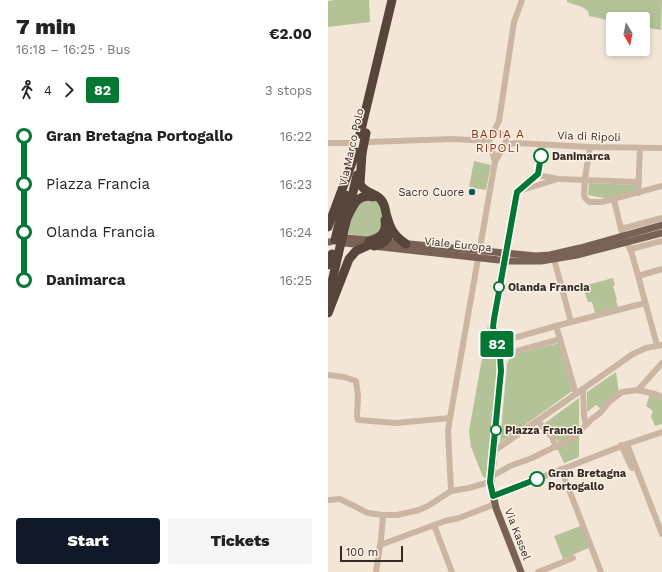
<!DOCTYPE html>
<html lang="en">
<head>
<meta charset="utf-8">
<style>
	body { margin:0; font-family:"Work Sans",sans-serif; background:#f6f6f6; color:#222; height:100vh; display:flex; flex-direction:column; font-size:15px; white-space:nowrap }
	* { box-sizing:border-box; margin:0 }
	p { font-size:13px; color:#767676 }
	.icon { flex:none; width:22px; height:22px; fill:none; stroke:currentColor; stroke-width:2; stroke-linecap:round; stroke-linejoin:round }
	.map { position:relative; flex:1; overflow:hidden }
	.details { display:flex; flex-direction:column; background:#fff; width:328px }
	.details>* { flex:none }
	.badge { padding:0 8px; border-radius:3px; font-size:14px; line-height:26px }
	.needle { width:26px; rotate:170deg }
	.buttons { position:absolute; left:278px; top:12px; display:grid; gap:8px }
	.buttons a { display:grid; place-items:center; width:44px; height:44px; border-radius:4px; background:#fff; box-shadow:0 2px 6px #0003; font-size:20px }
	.scale { position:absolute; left:12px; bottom:10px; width:63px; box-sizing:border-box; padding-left:4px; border:2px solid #352b25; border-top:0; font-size:11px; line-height:14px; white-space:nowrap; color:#352b25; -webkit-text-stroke:3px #faf0e4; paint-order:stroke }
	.map>.badge { position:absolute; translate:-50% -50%; box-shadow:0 0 0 2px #fff }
	.legs { display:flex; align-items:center; gap:6px; height:44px; padding:0 16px; font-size:13px }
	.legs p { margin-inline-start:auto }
	.head { display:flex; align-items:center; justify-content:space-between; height:68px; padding:0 16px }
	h1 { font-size:22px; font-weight:800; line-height:30px }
	.cta { display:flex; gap:8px; margin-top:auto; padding:8px 16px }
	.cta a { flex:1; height:46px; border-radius:4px; background:#111827; color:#fff; font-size:16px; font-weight:800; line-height:46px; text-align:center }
	.cta a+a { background:#f6f6f6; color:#222 }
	ul { padding:0 16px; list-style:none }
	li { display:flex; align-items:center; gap:14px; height:48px; font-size:15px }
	li i { display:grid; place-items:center; width:6px; height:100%; margin:0 5px; background:currentColor }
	li i::after { content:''; width:10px; height:10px; margin:-5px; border:3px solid; border-radius:50%; background:#fff }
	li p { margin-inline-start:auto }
	li:first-child i { background:linear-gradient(#0000 50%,currentColor 0) }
	li:last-child i { background:linear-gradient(currentColor 50%,#0000 0) }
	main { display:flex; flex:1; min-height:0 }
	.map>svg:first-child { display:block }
</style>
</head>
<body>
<main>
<section class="details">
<div class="head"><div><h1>7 min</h1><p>16:18 – 16:25 · Bus</p></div><b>€2.00</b></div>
<div class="legs"><svg class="icon" aria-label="walk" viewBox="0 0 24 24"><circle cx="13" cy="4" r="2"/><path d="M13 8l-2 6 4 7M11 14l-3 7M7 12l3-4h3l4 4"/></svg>4<svg class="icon" aria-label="forward" viewBox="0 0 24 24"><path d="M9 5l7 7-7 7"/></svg><b class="badge" style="background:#057734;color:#fff">82</b><p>3 stops</p></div>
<ul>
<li><i style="color:#057734"></i><b>Gran Bretagna Portogallo</b><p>16:22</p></li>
<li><i style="color:#057734"></i><span>Piazza Francia</span><p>16:23</p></li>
<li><i style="color:#057734"></i><span>Olanda Francia</span><p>16:24</p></li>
<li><i style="color:#057734"></i><b>Danimarca</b><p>16:25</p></li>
</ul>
<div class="cta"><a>Start</a><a>Tickets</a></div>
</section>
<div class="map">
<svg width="334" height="572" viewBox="0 0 334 572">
	<rect width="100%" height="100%" fill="#f3e6d7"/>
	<!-- green -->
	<g fill="#b3c297">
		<path d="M7,0H41L42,22L0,27V1Z"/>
		<path d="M239,0H334L333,30L315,27V19H285V21L261,16L260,11L254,7L239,2Z"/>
		<path d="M146,161L163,165L158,190L141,187Z"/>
		<path d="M261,183L309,185L308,192L282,199L260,195Z"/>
		<path d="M30,200H48L53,206L56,224L50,235L38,237L20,234L27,204Z"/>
		<path d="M285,278L287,285L285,286L289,300L288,301L290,307L267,313L264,302H260L256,291L261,288L259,285Z"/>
		<path d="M160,325H162L169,366L159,478L155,477L143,447L141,431Z"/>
		<path d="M231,343L244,391L172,443L179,364L183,355Z"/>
		<path d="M288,372L291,392L272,408L268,405L259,412V392Z"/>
		<path d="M322,394L334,400V424L327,426L323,416L325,411L318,406Z"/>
		<path d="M251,398V457L236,463L229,448L231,443L217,423Z"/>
		<path d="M255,525L263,547L235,559L226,536Z"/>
	</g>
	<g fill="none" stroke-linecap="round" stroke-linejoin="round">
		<!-- minor -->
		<g stroke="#cbb6a3" stroke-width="6">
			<path d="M40,142L124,139L161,141"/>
			<path d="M0,143H24"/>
			<path d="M177,145L188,143L262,147L334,148"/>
			<path d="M262,147L257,178L256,195L257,198L261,202H274L334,186"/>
			<path d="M167,162L161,141L171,121L186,22L194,0"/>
			<path d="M209,175L231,179L311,182"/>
			<path d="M189,191L194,190L230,179"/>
			<path d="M310,193L312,148"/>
			<path d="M286,200L293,229L304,254L329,345"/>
			<path d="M293,229L334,218"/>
			<path d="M303,249L334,241"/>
			<path d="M177,254L189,192L210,172L214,145"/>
			<path d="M226,259L243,322"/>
			<path d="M310,276L334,269"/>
			<path d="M228,326L317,303"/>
			<path d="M232,339L248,394"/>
			<path d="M168,343L228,326L232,339L171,356"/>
			<path d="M0,375L16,377L28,381L30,396L29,416L30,420H31L68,423L122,418"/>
			<path d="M255,389L256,416L258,425"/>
			<path d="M310,390L334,363"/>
			<path d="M210,421L224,437L228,447"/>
			<path d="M299,444L334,534"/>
			<path d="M293,445L304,468L307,466"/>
			<path d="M166,451L305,354L318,348L334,345"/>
			<path d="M233,469L273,572"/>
			<path d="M163,477L182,466L204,458L245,438L265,418L272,413L282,401L294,392L310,390L327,394L334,397"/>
			<path d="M123,491L120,431L122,418L167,162L178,142C178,134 171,131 164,135"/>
			<path d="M165,496L299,444L334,432"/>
			<path d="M0,500L12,499L40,513L55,515H69L91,510L100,506L123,491L141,488L162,482"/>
			<path d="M106,525L124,572"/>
			<path d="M52,545L117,521L131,518L167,504"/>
			<path d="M48,572L53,540L55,515"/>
			<path d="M210,572L245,558"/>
		</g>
		<!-- major -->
		<g stroke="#796255" stroke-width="7">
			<path d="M18,238L208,256L222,255L252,248L334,225"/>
			<path d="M0,242H2"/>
			<path d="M17,243L180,261H213L249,255L334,233"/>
			<path d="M177,254L165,322L172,361L173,371L163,485L168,508L193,572"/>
		</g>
		<!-- highway -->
		<g stroke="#57453c" stroke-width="9">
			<path d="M32,134L64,0"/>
			<path d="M34,153L32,184C37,194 49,193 54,201C57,205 57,209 58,213C62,228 65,235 78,244"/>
			<path d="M22,205L29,175"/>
			<path d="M19,218C25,206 29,193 45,197"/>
			<path d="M12,219L18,195"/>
			<path d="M0,227L28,152"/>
			<path d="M41,241C53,237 59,233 57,220"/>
			<path d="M46,246C56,244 61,239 63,229"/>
			<path d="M0,265L4,254"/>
			<path d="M0,300L10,255"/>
			<path d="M0,313L21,259L28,251L39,246"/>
		</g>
		<!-- highway-bridge -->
		<g stroke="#57453c" stroke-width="9">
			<path d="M34,153L38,133"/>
			<path d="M7,240L12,219"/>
			<path d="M10,255L19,218"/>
		</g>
	</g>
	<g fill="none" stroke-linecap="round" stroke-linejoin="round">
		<defs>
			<path id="line-1" d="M209,479L165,496L162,482L173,371L172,356L165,327L166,319L189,192L210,174L213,156"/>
		</defs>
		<!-- line-1 casing -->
		<use href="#line-1" stroke="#fff" stroke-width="9"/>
		<!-- line-1 -->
		<use href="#line-1" stroke="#057734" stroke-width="6"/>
	</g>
	<!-- markers -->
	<g fill="#fff" stroke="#057734" stroke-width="2">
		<circle cx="213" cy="156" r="7"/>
		<circle cx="171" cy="287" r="5"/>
		<circle cx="168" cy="430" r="5"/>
		<circle cx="209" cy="479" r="7"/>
	</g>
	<circle fill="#195459" stroke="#faf0e4" stroke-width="1.5" cx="144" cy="192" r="4"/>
	<g text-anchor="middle" stroke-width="3" stroke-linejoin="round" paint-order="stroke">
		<!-- street labels -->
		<g font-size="11" fill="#352b25" stroke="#faf0e4">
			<text transform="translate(261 136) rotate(2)" y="4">Via di Ripoli</text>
			<text transform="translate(23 147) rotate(-77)" y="4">Via Marco Polo</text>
			<text transform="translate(130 244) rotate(6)" y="4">Viale Europa</text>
			<text transform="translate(190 534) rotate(69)" y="4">Via Kassel</text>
		</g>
		<!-- stop labels -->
		<g font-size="11" font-weight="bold" fill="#352b25" stroke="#faf0e4" text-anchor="start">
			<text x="224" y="160">Danimarca</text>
			<text x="180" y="291">Olanda Francia</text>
			<text x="177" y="434">Piazza Francia</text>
			<text x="220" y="477">Gran Bretagna<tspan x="220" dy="13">Portogallo</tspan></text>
		</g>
		<!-- poi labels -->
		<g font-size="11" fill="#352b25" stroke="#faf0e4" text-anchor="end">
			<text x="136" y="196">Sacro Cuore</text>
		</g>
		<!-- neighbourhood labels -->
		<g font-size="12" letter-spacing="1" fill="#89361a" stroke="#faf0e4">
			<text x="170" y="138">BADIA A<tspan x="170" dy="14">RIPOLI</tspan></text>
		</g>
	</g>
</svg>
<div class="buttons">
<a><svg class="needle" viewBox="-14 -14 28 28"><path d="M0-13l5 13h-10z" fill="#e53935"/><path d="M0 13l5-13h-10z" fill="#767676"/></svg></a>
</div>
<div class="scale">100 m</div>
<b class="badge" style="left:169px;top:344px;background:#057734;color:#fff">82</b>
</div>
</main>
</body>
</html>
